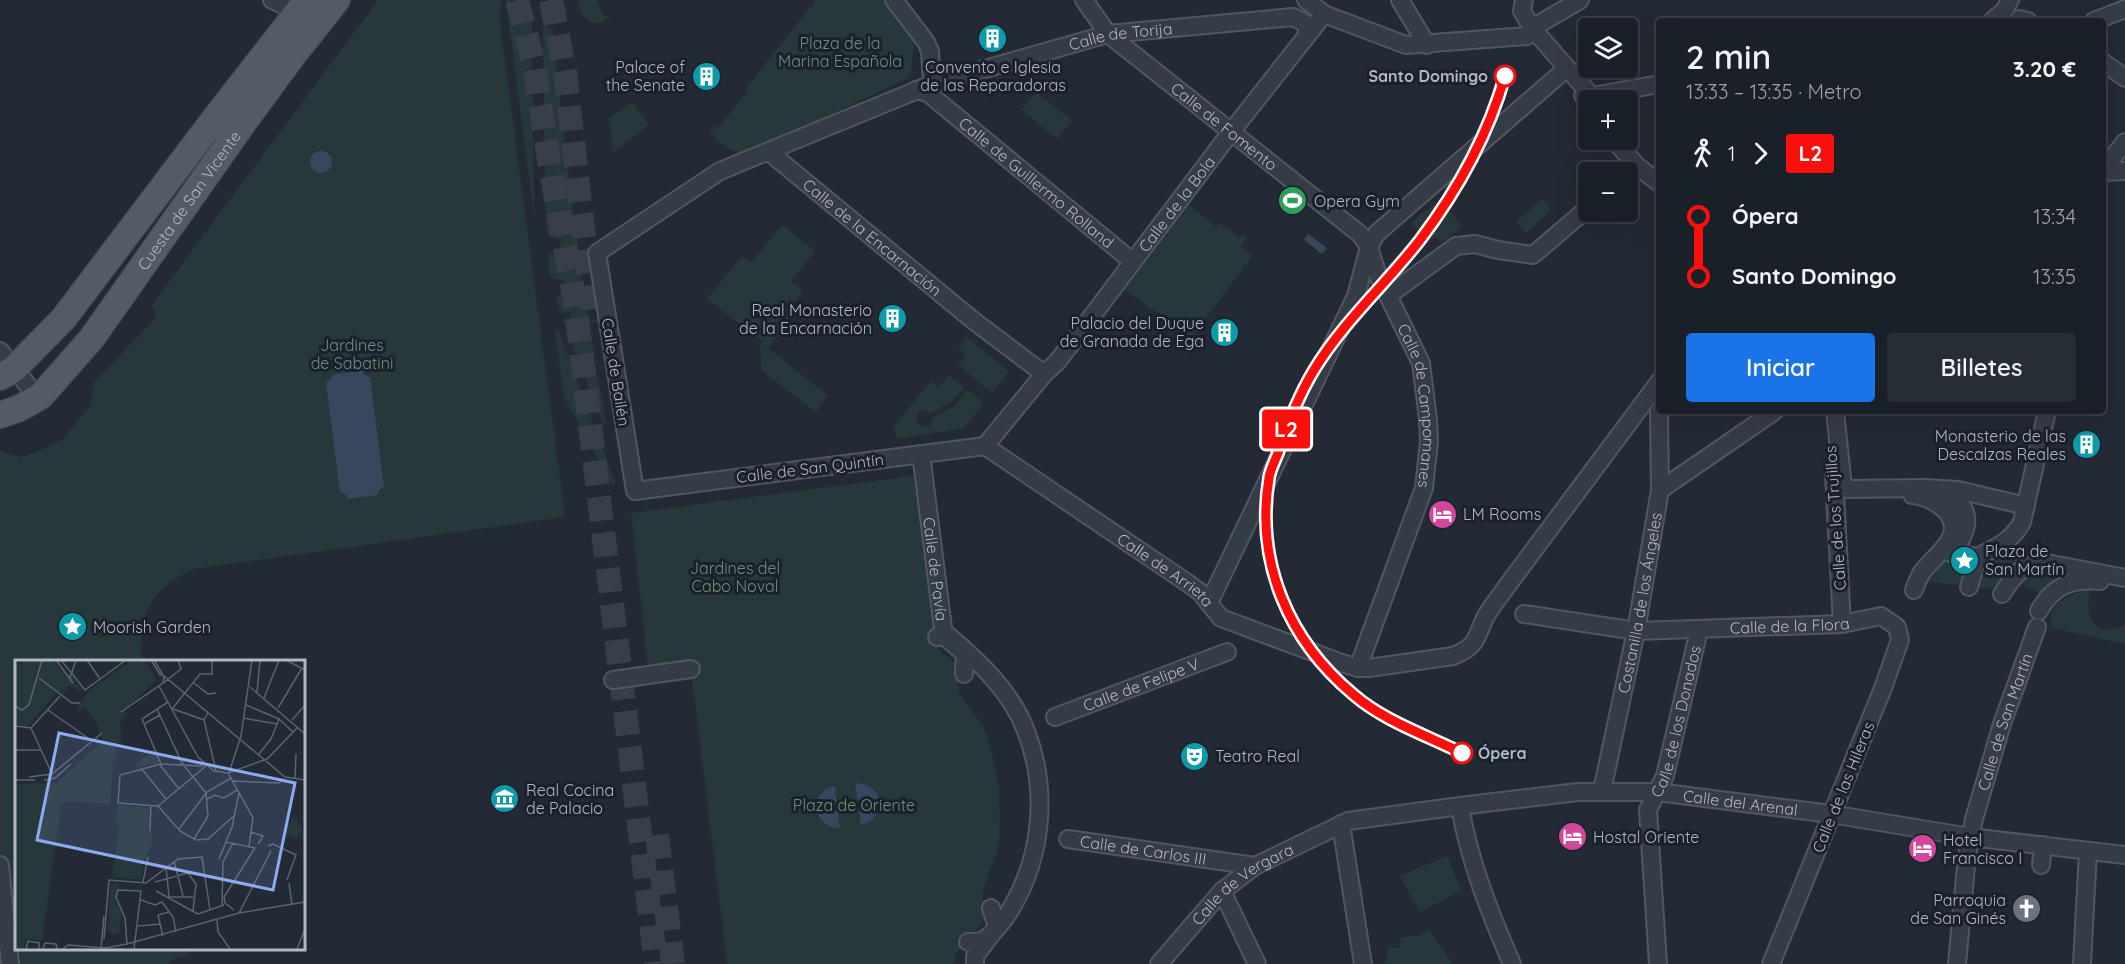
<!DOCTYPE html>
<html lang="es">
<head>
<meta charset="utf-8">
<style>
	body { margin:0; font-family:Quicksand,sans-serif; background:#272d34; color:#f1f3f6; height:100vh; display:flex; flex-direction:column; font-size:22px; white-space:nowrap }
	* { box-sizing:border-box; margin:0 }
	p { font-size:20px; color:#9fa3a8 }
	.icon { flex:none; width:33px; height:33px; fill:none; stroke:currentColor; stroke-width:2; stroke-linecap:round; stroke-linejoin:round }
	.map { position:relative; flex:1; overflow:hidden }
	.sheet { position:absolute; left:1656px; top:18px; width:450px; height:396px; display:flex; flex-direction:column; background:#1a2028; border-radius:6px; box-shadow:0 6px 24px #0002,0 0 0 2px #383e45 }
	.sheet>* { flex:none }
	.badge { padding:0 12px; border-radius:4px; font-size:21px; line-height:39px }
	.buttons { position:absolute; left:1578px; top:18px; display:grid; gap:12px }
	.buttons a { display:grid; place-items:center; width:60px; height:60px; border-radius:6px; background:#1a2028; box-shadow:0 6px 24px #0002,0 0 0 2px #383e45; font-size:30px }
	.map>.badge { position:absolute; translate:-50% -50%; box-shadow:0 0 0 3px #fff }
	.legs { display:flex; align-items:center; gap:9px; height:66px; padding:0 30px; font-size:20px }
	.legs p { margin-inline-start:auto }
	.head { display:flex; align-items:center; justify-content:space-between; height:102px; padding:0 30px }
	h1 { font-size:33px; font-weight:600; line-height:45px }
	.cta { display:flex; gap:12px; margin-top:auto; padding:12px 30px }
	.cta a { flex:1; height:69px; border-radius:6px; background:#1a73e8; color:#fff; font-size:24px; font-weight:600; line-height:69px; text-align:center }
	.cta a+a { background:#272d34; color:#f1f3f6 }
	ul { padding:0 30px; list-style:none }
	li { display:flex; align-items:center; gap:21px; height:60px; font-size:22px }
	li i { display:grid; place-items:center; width:9px; height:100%; margin:0 8px; background:currentColor }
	li i::after { content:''; width:15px; height:15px; margin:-8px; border:4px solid; border-radius:50%; background:#1a2028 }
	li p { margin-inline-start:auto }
	li:first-child i { background:linear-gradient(#0000 50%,currentColor 0) }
	li:last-child i { background:linear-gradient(currentColor 50%,#0000 0) }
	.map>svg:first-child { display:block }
</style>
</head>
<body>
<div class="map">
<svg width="2125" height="964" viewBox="0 0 2125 964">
	<rect width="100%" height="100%" fill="#232a36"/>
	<!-- green -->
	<g fill="#27383a">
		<path d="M378,0H502L499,15L565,517L193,569C151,589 138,615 142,661H16V948H188L189,955L169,961L170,964H0V451L21,457L44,449L63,439L90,406L94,382L155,319V310L151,306Z"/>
		<path d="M506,0C517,0 529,12 532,22L534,217Z"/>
		<path d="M555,0H564L567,16L566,19H560Z"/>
		<path d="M577,0H597L602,14L608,17L612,16L601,23C585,25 581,14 577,0Z"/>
		<path d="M816,0H883L914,42L911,77L751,152C730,155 725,146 710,133L716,126L718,128L748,91L746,88Z"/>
		<path d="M546,25L553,30C565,162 583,293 606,424L604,427L563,320L571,317L570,312L561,314L556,297L566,289L565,281L552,278L549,274V254L560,247L559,239L548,235L546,232L543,29Z"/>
		<path d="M1036,92L1072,121L1057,139L1022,110Z"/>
		<path d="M633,102L649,126L613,152L609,119Z"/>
		<path d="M1441,199L1462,227L1441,243L1436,236L1427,243L1411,222Z"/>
		<path d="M1542,199L1551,210L1526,233L1516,222Z"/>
		<path d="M1189,205L1216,227L1220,223L1240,238L1243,234L1247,238L1240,246L1252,256L1192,337L1125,290Z"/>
		<path d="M782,225L815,251L791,281L803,291L787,311L793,316L768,348L828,396L816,412L762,371L760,346L763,342L707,299L742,256L751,263Z"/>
		<path d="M558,330L615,482L613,486L564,397L555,331Z"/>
		<path d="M967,337L1009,372L992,393L958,365L966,355L958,348Z"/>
		<path d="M949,375L964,388L952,401L931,413C923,407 915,412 917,421L921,426H930L933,417L955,406L967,390L984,403L964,428L897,439L894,426L931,381L939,387Z"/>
		<path d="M913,476L940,651L955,663L959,693L983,726L988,738L999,787L1000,836L998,849L982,892L986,916L968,942L954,955L955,964H727L690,660L648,666L631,513Z"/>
		<path d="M1948,553L1961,558L1965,574L1964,586L1927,581V578Z"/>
		<path d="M2017,555L2020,556L2021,560C2004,574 2000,592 1974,588L1992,560Z"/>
		<path d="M2053,569L2054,585L2041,595L2035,590L2020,584L2029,571Z"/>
		<path d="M2087,589L2091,591C2082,617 2098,642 2125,624V644L2052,628C2043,605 2071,595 2087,589Z"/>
		<path d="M1447,856L1461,891L1420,912L1399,876Z"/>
		<path d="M1428,928L1453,964H1384L1389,947L1400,948V938L1420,935Z"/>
	</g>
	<!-- water -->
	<g fill="#39475e">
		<circle cx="321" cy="162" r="11"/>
		<path d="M1308,234L1327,248L1322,254L1304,240Z"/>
		<path d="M362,370L364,375L370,377L384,487L379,490L378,495L348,499L346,495L340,492L326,383L331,379L333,375Z"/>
		<path d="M855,783C884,783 889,818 861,825L859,811L863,804L857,798Z"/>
		<path d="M835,786L836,801L833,809L838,813L840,828C812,828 807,791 835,786Z"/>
	</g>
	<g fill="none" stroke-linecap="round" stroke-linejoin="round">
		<!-- secondary-tunnel -->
		<g stroke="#383f4b" stroke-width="24" stroke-dasharray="24 12" stroke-linecap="butt">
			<path d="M517,0L534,64L549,160L575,302L656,964"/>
			<path d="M551,0L565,73L594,322"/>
			<path d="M657,835L673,964"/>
		</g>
		<defs>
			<g id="street">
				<path d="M272,0L298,12"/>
				<path d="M894,0L926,42L930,51L932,84"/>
				<path id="s1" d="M1084,0L1108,34L1361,235L1369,247L1377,273L1421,363L1428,419L1429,442L1424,488L1358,668"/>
				<path d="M1306,0L1324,14L1406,45L1527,36"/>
				<path d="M1400,0L1427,45"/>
				<path d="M1524,0L1522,11L1532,28L1595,100"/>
				<path d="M2019,19L2028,21"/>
				<path d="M1992,21L2004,11L2010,0"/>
				<path d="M2094,21L2125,9"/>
				<path d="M1527,36L1532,28L1580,0"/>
				<path d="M2103,62L2125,78"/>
				<path id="s2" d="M916,90L928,93L940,103L1133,262"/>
				<path d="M1583,95L1592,96L1659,84"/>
				<path d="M1614,140L1637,166L1659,183"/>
				<path id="s3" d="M769,152L974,321L1044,374"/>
				<path d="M2103,170L2125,142"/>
				<path d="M2103,172L2125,171"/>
				<path d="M1389,295L1456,246L1475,244L1498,250L1533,255L1588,208"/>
				<path d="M0,351L38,398"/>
				<path d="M1835,411L1843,487L1845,489L1925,488L1958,490L2026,506"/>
				<path id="s4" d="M985,446L635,491L597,253L720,171L932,84L1108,34L1293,17L1305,23L1308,34"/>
				<path id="s5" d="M985,446L1186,582L1200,592L1221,618L1342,663L1358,668H1369L1453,656C1477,646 1475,640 1485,618C1490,608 1498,599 1504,590L1659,382"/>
				<path id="s6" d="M985,446L1044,374L1058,361L1231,132L1324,14"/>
				<path id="s7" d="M921,454L944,636L965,654L964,674"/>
				<path d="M1834,475L1842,624"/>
				<path d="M1660,490L1775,411"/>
				<path d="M1941,490C1945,493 1950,495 1954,498C1975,514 1966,538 1950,553L1978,557"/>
				<path d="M1912,495C1925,496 1935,501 1945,510C1968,534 1936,554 1922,572C1919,577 1916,584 1914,590"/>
				<path d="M1969,587L1978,557C1996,547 2012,541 2022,522L2047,411"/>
				<path d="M2002,594C2012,578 2021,565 2041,562L2125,578"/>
				<path d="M1209,603L1356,296L1369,247L1376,234L1559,75"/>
				<path d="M2039,611C2052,586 2073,578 2100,581"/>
				<path id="s8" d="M1524,614L1636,631L1842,624L1881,616L1897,627L1900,640L1883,688L1771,964"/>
				<path d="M937,637L949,636C980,663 1011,691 1026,731C1048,788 1043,854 1012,907C1006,918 995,932 985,939C981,942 973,942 968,942"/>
				<path d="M613,680L691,669"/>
				<path id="s9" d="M1055,717L1227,652"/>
				<path id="s10" d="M1602,791L1636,631L1660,490L1659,411"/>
				<path id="s11" d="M1460,806L1578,792H1657L1831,814L1970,837L2125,855"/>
				<path d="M1341,824L1363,964"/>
				<path id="s12" d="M1068,839L1255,866"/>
				<path d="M0,865L10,964"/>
				<path d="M2041,865L2043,845"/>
				<path d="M1222,891L1257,964"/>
				<path d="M975,964V956L997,927L991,908"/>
				<path id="s13" d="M1159,964L1222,891L1255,866L1348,821L1460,806C1469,861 1490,913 1512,964"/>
				<path id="s14" d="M1658,964L1648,810L1665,776L1699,630"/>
				<path id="s15" d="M1957,964L1967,855L1974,819L2002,724L2037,627"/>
				<path d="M2082,964L2088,851"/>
			</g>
			<g id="primary">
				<path d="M0,377L14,369L64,318L212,122L307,0"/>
				<path id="s16" d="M0,415L20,408L41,396L92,338L244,122L294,54L337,0"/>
			</g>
		</defs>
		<!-- street casing -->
		<use href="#street" stroke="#515762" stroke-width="20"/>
		<!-- primary casing -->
		<use href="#primary" stroke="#3f4550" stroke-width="28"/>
		<!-- street -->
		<use href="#street" stroke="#363c47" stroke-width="16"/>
		<!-- primary -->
		<use href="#primary" stroke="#545b67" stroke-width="26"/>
	</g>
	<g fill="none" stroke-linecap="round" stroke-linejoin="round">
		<defs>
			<path id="line-1" d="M1462,753C1426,735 1384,721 1354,695C1289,641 1255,563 1269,478C1270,470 1275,461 1278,453C1287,425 1299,395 1314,370C1343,322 1386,284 1420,240C1457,191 1488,135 1505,76"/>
		</defs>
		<!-- line-1 casing -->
		<use href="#line-1" stroke="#fff" stroke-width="14"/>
		<!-- line-1 -->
		<use href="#line-1" stroke="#fb0f0c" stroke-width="9"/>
	</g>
	<!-- icons -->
	<defs>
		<symbol id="building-disc" viewBox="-11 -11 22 22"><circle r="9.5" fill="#0f9aa8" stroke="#1b212c"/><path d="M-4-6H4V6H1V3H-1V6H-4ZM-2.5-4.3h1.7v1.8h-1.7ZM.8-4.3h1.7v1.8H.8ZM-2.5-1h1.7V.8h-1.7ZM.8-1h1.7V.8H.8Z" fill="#fff"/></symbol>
		<symbol id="stadium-disc" viewBox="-11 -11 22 22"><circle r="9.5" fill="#2e9e5b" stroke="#1b212c"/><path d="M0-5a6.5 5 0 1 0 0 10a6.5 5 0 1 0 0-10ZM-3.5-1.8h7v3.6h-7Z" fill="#fff"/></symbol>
		<symbol id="hotel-disc" viewBox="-11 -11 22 22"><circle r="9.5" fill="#d1479c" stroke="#1b212c"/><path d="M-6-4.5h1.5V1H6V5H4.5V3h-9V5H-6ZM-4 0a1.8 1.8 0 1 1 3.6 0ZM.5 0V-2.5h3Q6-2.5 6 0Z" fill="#fff"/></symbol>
		<symbol id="sight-disc" viewBox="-11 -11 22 22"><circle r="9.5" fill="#0f9aa8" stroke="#1b212c"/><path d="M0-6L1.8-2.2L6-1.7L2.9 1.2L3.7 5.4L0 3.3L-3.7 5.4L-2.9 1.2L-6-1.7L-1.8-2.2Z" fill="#fff"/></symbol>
		<symbol id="theatre-disc" viewBox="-11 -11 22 22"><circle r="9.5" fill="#0f9aa8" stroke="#1b212c"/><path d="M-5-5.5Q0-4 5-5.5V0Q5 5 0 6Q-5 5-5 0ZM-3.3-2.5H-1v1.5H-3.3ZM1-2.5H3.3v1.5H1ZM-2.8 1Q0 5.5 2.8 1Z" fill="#fff"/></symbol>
		<symbol id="museum-disc" viewBox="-11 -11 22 22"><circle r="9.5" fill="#0f9aa8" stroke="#1b212c"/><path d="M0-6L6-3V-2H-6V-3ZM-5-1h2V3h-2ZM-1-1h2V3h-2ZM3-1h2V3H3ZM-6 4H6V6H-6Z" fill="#fff"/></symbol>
		<symbol id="church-disc" viewBox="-11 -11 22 22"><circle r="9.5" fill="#6b7280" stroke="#1b212c"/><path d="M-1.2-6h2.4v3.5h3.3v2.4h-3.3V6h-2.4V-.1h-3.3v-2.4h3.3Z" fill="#fff"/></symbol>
	</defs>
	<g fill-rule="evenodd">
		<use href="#building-disc" x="976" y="22" width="33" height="33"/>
		<use href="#building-disc" x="690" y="60" width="33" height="33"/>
		<use href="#stadium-disc" x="1276" y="184" width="33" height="33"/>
		<use href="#building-disc" x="876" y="302" width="33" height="33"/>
		<use href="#building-disc" x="1208" y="316" width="33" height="33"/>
		<use href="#building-disc" x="2070" y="428" width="33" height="33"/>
		<use href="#hotel-disc" x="1426" y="498" width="33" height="33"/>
		<use href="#sight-disc" x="1948" y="544" width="33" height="33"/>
		<use href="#sight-disc" x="56" y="610" width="33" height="33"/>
		<use href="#theatre-disc" x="1178" y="740" width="33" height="33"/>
		<use href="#museum-disc" x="488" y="782" width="33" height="33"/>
		<use href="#hotel-disc" x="1556" y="820" width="33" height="33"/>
		<use href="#hotel-disc" x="1906" y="832" width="33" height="33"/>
		<use href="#church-disc" x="2010" y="892" width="33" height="33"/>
	</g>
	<!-- markers -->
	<g fill="#fff" stroke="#fb0f0c" stroke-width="3">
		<circle cx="1505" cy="76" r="10"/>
		<circle cx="1462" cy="753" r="10"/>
	</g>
	<g text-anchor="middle" stroke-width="6" stroke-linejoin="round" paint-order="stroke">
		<!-- street labels -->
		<g font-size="16" fill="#b1b7c3" stroke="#1b212c">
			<text dy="6" stroke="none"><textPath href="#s4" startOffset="1166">Calle de Torija</textPath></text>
			<text dy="6" stroke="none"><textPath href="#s1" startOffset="190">Calle de Fomento</textPath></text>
			<text dy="6" stroke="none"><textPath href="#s2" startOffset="153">Calle de Guillermo Rolland</textPath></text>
			<text dy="6" stroke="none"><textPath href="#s16" startOffset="291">Cuesta de San Vicente</textPath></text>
			<text dy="6" stroke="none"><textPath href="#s6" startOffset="309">Calle de la Bola</textPath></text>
			<text dy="6" stroke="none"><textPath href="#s3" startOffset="134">Calle de la Encarnación</textPath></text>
			<text transform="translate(616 372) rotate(81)" y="6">Calle de Bailén</text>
			<text dy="6" stroke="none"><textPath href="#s1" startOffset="548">Calle de Campomanes</textPath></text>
			<text transform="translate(810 468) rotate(-7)" y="6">Calle de San Quintín</text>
			<text transform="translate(1835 518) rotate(-94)" y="6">Calle de los Trujillos</text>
			<text dy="6" stroke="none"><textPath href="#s7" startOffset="116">Calle de Pavía</textPath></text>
			<text dy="6" stroke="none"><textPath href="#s5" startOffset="219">Calle de Arrieta</textPath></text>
			<text dy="6" stroke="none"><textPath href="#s10" startOffset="192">Costanilla de los Ángeles</textPath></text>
			<text dy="6" stroke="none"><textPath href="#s8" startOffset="267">Calle de la Flora</textPath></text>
			<text dy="6" stroke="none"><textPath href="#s9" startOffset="92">Calle de Felipe V</textPath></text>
			<text dy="6" stroke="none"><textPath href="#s14" startOffset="248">Calle de los Donados</textPath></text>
			<text dy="6" stroke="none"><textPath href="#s15" startOffset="248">Calle de San Martín</textPath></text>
			<text transform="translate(1843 787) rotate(-68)" y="6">Calle de las Hileras</text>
			<text dy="6" stroke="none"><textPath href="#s11" startOffset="282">Calle del Arenal</textPath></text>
			<text dy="6" stroke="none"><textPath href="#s12" startOffset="76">Calle de Carlos III</textPath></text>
			<text dy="6" stroke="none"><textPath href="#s13" startOffset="117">Calle de Vergara</textPath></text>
		</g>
		<!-- park labels -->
		<g font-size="16" fill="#6a9276" stroke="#1b212c">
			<text x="840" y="49">Plaza de la<tspan x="840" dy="18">Marina Española</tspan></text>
			<text x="352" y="351">Jardines<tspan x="352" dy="18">de Sabatini</tspan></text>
			<text x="735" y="574">Jardines del<tspan x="735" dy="18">Cabo Noval</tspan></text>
			<text x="854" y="811">Plaza de Oriente</text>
		</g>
		<!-- poi labels -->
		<g font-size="16" fill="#b1b7c3" stroke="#1b212c" text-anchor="start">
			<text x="685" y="73" text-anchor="end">Palace of<tspan x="685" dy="18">the Senate</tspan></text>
			<text x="993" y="73" text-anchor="middle">Convento e Iglesia<tspan x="993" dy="18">de las Reparadoras</tspan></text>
			<text x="1314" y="207">Opera Gym</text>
			<text x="872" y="316" text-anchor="end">Real Monasterio<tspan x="872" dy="18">de la Encarnación</tspan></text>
			<text x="1204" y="329" text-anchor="end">Palacio del Duque<tspan x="1204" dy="18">de Granada de Ega</tspan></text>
			<text x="2066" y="442" text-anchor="end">Monasterio de las<tspan x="2066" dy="18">Descalzas Reales</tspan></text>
			<text x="1463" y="520">LM Rooms</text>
			<text x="1985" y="557">Plaza de<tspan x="1985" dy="18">San Martín</tspan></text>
			<text x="93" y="633">Moorish Garden</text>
			<text x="1215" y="762">Teatro Real</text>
			<text x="526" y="796">Real Cocina<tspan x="526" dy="18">de Palacio</tspan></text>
			<text x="1593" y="843">Hostal Oriente</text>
			<text x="1943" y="846">Hotel<tspan x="1943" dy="18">Francisco I</tspan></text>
			<text x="2006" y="906" text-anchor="end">Parroquia<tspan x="2006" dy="18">de San Ginés</tspan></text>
		</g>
		<!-- stop labels -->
		<g font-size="16" font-weight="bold" fill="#b1b7c3" stroke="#1b212c" text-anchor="end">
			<text x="1488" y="82">Santo Domingo</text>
			<text x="1478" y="759" text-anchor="start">Ópera</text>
		</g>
	</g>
	<!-- overview -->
	<g transform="translate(15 660)">
		<rect width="290" height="290" fill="#232a36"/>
		<path d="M15,0H38L47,12L56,15L67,32L53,25V33L48,30L50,36L43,31L12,67L0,65V6ZM117,0H131L141,20L106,54L115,51L106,58L112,55L105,62L107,88L102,81L99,110V87L95,144L52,141L46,144L27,281L10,279L9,289H0V124L41,123L88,81L81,62L69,47L65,51L61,48L74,31ZM140,88L144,103L122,107L120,105ZM102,145L135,148L137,184L128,202L126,220L97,217L105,163L101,162ZM278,155L288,170L281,179L270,174ZM104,223L100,239L108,256L104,262L106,273L98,275L93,269L96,225Z" fill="#27383a"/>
		<path fill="none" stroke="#5c626e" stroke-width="1.5" d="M41,0L58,23M46,0L70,30L111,0M72,0L85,19M136,0L146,16M271,0L290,10M149,16L270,117L290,120M24,18L57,43H65M55,18L61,0M179,23L193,34L201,33M147,24L166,9L163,0M144,26L183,97L199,111L213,113M235,27L290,74M242,32L245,0M249,38L264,0M231,45L264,59L278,72M0,46L7,50L14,45L27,0M263,48L287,8M142,49L167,103L191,133L193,156L179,179M157,49L185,14H197V0M158,49L189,60M33,50L77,81M106,52L148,23L149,17L139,0M193,53L189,60L201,111M228,58L262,64M277,60L290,45M129,64L145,55M0,66L16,68L45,36M16,68L37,114M0,90H26M243,95L256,79L264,59M146,104L127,59L153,42M145,105L164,129M126,108L151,139M213,113L252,99L283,67M213,113L238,158L234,186M214,113L226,76L237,0M14,117L37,114L87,73M280,119L281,94M0,120H20M29,120L40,118L56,104M218,121L264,123L269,119M192,139L200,135L209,138L222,130M143,146L103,143L105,115L146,104L188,106M143,146L165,171L181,180L193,179L220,155M143,146L191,106M164,169L192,132L216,118M135,171L136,145M236,172L248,176L243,184M211,182L240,188L209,237L210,243L219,250M253,186L258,184L281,195L272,220M204,199L217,167L224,133M159,201L168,236M151,207L154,237M173,213L181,224L178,251M128,222L133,197M140,222L173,213M274,223L277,244M141,231L183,254M154,237H178M126,240L140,245L147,242L158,257L161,272M207,246L208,202L218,183M224,253L256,191M183,254L209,245M202,260L203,272L215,289M123,266L146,264M148,276L143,255L154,252M89,279L94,220L131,223L163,199L187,197L195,250M112,284L110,258L101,237L103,230L126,231L119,289M11,289L13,281L24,283V289M28,289L30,283L41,284L42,289M48,289L53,285L90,288L112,284L224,253L290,242M86,289L89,256M282,289L290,269"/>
		<path fill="#8babee" fill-opacity="0.15" stroke="#8babee" stroke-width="3" d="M44,73L280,123L258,230L22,180Z"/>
		<rect width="290" height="290" fill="none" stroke="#b1b7c3" stroke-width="3"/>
	</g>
</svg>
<div class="buttons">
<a><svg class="icon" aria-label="layers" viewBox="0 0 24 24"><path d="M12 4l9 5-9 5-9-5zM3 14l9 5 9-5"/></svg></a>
<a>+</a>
<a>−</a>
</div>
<b class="badge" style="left:1286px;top:429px;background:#fb0f0c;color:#fff">L2</b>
<section class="sheet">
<div class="head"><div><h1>2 min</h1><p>13:33 – 13:35 · Metro</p></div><b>3.20 €</b></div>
<div class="legs"><svg class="icon" aria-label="walk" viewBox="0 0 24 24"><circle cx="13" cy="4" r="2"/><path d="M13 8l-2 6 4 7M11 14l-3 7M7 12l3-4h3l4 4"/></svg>1<svg class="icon" aria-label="forward" viewBox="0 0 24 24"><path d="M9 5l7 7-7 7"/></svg><b class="badge" style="background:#fb0f0c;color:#fff">L2</b></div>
<ul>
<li><i style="color:#fb0f0c"></i><b>Ópera</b><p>13:34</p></li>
<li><i style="color:#fb0f0c"></i><b>Santo Domingo</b><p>13:35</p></li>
</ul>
<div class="cta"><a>Iniciar</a><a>Billetes</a></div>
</section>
</div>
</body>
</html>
